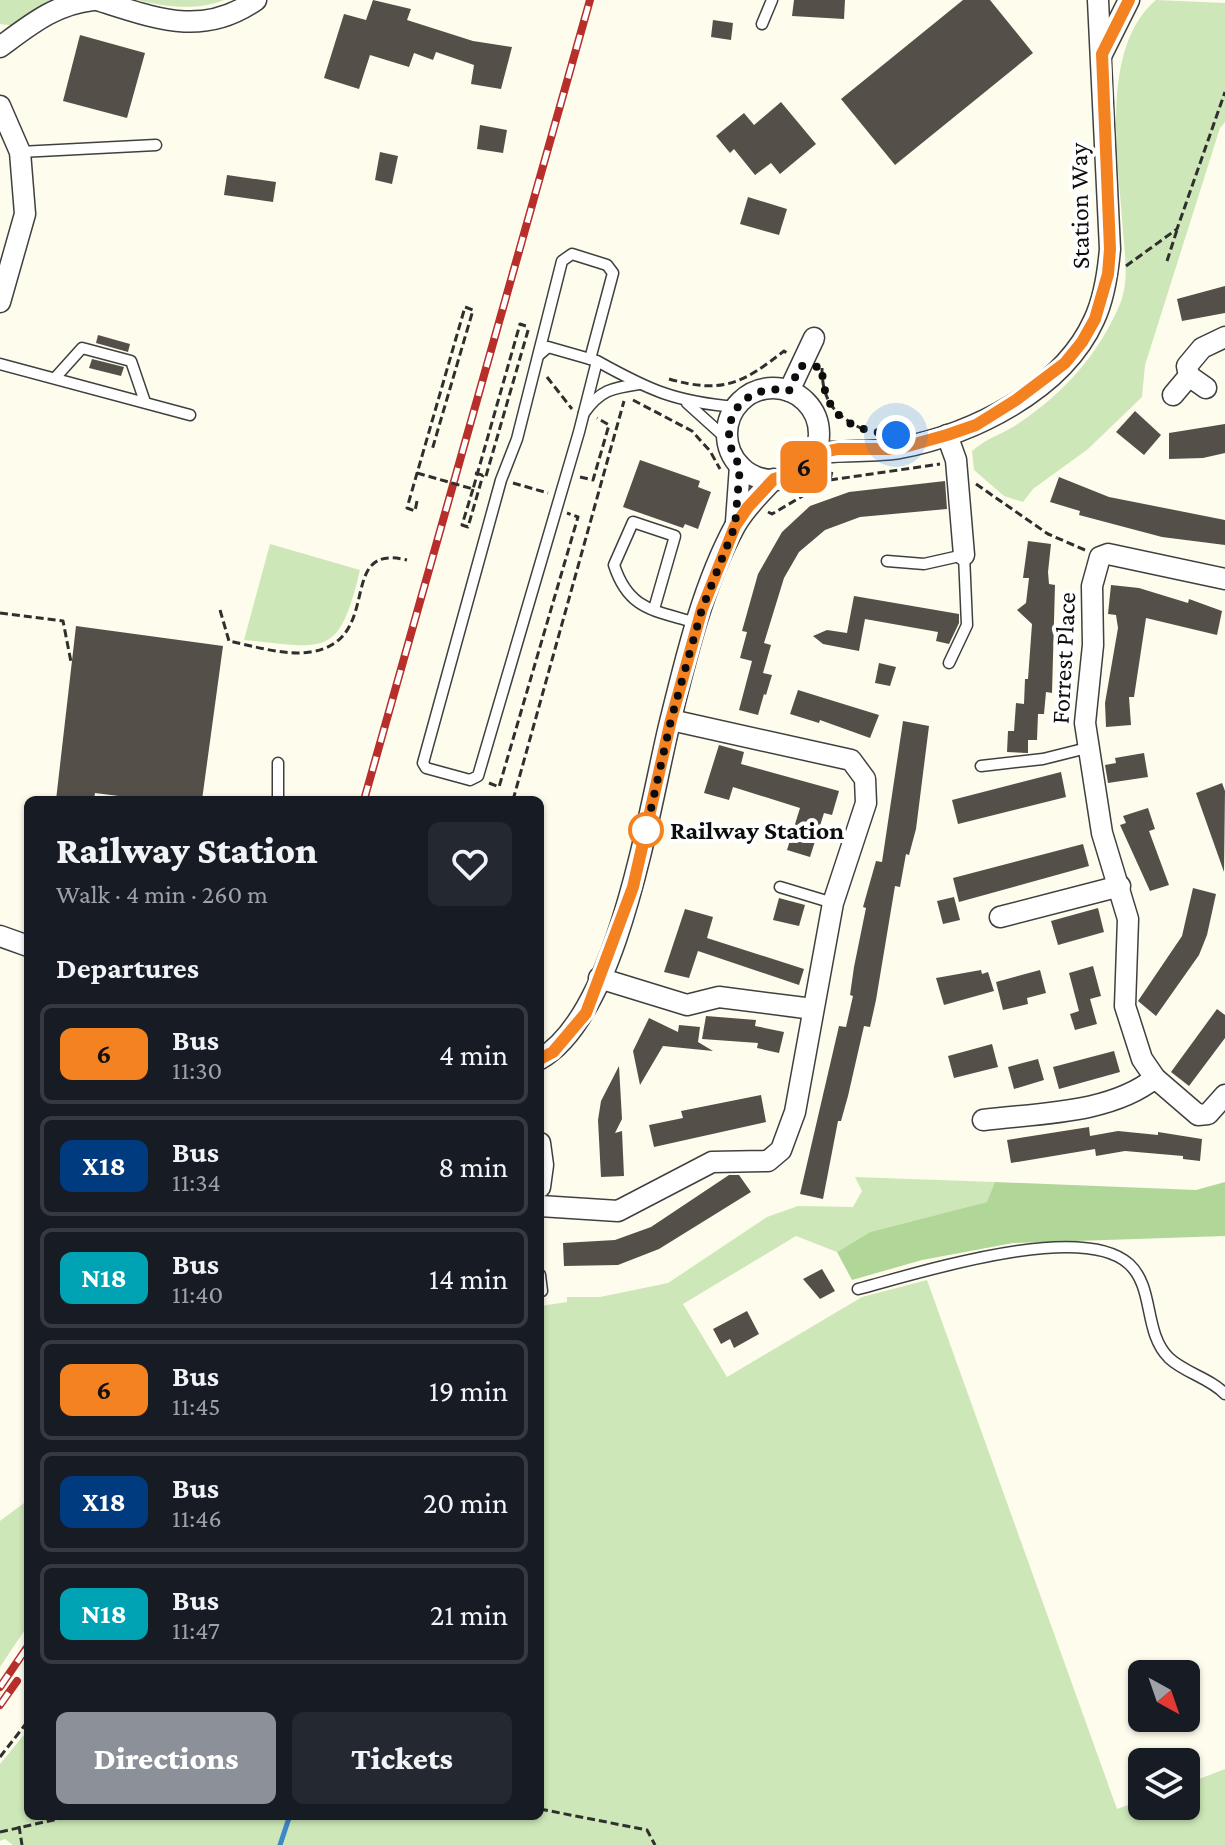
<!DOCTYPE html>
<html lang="en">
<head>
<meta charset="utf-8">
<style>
	body { margin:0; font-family:"Crimson Pro",serif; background:#242831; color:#f1f3f6; height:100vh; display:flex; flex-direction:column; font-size:30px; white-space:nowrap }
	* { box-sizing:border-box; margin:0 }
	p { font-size:26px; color:#9ea1a6 }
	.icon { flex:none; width:44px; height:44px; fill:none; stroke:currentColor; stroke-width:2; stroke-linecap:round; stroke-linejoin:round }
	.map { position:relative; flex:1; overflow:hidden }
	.drawer { position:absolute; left:24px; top:796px; width:520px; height:1024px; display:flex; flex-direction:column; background:#171b24; border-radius:12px; box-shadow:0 2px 6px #0004 }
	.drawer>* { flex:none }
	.badge { padding:0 16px; border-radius:12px; font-size:28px; line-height:52px }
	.needle { width:52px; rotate:140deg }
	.tools { position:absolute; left:1128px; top:1660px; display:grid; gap:16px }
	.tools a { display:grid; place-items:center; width:72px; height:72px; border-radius:12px; background:#171b24; box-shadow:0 2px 6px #0004; font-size:40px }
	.you { position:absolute; width:40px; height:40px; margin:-20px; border:6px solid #fff; border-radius:50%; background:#1a73e8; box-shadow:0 0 0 12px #1a73e833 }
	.map>.badge { position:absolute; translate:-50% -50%; box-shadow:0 0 0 4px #fff }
	h2 { padding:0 32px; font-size:30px; line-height:72px }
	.round { display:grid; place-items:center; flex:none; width:84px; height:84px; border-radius:12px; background:#242831 }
	.headline { display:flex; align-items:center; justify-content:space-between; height:136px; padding:0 32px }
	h1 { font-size:38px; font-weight:800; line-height:60px }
	.primary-button { display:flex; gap:16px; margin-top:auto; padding:16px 32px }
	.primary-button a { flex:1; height:92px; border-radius:12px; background:#8c9099; color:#fff; font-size:32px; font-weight:800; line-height:92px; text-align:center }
	.primary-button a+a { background:#242831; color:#f1f3f6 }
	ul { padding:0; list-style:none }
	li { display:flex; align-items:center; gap:24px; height:100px; margin:0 16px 12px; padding:0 16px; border:4px solid #363941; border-radius:12px }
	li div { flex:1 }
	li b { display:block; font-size:30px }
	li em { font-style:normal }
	li .badge { min-width:88px; font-weight:700; text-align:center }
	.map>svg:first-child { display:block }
</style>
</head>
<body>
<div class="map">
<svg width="1225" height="1845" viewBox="0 0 1225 1845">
	<rect width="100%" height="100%" fill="#fefced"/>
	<!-- green -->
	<g fill="#cde7b8">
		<path d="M0,0H63L17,26L0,24Z"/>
		<path d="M137,0H224C197,11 165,7 137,0Z"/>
		<path d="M1156,0L1225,3V122L1220,128L1145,365L1142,397L1088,449L1033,489L1023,502L1004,496L974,470L972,451C986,438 1003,434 1019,423C1063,394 1099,354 1120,304C1129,282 1125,256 1123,232C1119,165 1098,49 1156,0Z"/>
		<path d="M270,544L360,570C339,659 326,648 244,640Z"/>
		<path d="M855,1177L995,1182L988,1202L870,1232L837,1252L796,1236L683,1304L727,1377L862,1297L927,1280L1117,1809L1142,1800V1806H1186V1784L1225,1769V1845H13L5,1839L0,1841V1764L28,1730V1816H540V1306L567,1302V1297H600L668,1283L767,1217L798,1206L853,1207L862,1191Z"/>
		<path d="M28,1500V1625L0,1667V1521Z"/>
	</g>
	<!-- forest -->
	<path fill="#b0d798" d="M995,1182L1196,1190L1225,1182V1236L1013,1243L922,1260L852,1280L837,1252L870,1232L987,1202Z"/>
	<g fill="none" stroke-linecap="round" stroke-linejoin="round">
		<!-- stream -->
		<path stroke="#3e87c8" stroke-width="5" d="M280,1845L289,1818"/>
	</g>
	<!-- building -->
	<g fill="#554f4a">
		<path d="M373,0L411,9L407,20L473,41L512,47L501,89L471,84L474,65L436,52L433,60L414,53L409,67L370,55L359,89L324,78L344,14L366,20Z"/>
		<path d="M794,0H845L844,19L792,16Z"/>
		<path d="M963,0H990L1033,53L895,165L841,99Z"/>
		<path d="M713,20L733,23L731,40L711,37Z"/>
		<path d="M80,35L145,53L127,118L63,101Z"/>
		<path d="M781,102L816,144L780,174L771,163L755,175L734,149L730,153L716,136L744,113L754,125Z"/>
		<path d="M480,125L507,130L503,153L477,149Z"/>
		<path d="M380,152L398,156L392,184L375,180Z"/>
		<path d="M227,175L276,182L273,202L224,195Z"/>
		<path d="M748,197L787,209L779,235L740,224Z"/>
		<path d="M1225,286V313L1182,321L1177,299Z"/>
		<path d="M98,335L130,344L128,352L96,343Z"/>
		<path d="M92,359L124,367L121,376L89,368Z"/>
		<path d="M1135,411L1161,435L1144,455L1116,432Z"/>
		<path d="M1225,424V453L1203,458L1169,459V433Z"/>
		<path d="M640,460L700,481L698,487L711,492L698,529L685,524L683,528L623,507Z"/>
		<path d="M1059,477L1109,497L1225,520V545L1162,537L1079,515L1080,511L1050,502Z"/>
		<path d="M945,481L947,509L860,517L825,530L799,552L784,578L764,643L771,645L763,673L772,675L766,695L764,694L758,715L739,710L752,661L740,658L747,632L742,631L758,574L782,532L810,506L849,492Z"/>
		<path d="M1028,541L1051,544L1048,572L1049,584L1055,585L1052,693L1046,692L1044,714H1038L1037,740H1028V753L1007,752L1008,731H1014L1016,703L1024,704L1025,679H1028L1032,624L1017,610L1026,603L1029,578H1023Z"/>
		<path d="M1111,585L1139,588L1188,603L1189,599L1222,611L1217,635L1146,618L1134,697H1129L1131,725L1106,727L1105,703L1118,628L1116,615L1108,614Z"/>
		<path d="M854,596L959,614V623L949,644L936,641L938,632L865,619L859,651L823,644L813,636L827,630L847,633Z"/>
		<path d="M76,626L223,646L202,800H150L95,793L94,800H56Z"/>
		<path d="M879,663L896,667L890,686L875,683Z"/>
		<path d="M798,690L879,715L870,738L820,720L819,723L790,714Z"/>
		<path d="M903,721L929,726L916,829L909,855L906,854L900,887L895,886L876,1000L870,1027L864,1026L848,1096L841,1121H838L823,1199L800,1194L839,1026L846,1027L853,996L850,995L854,967L866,908L863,907L876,861L882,862Z"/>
		<path d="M719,745L744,752L741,764L839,791L832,815L824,813L810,857L787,850L800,808L733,787L729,800L704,793Z"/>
		<path d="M1144,753L1148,777L1108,783L1105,765L1116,763L1115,758Z"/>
		<path d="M1061,772L1066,797L958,824L952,800Z"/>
		<path d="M1222,783L1225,791L1224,872L1196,793Z"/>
		<path d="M1148,808L1155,829L1149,831L1169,885L1150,891L1120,825L1126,823L1123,816Z"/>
		<path d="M1083,844L1089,866L959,902L953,878Z"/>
		<path d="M1193,888L1216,894L1207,935L1199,955L1156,1016L1138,1001L1182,936Z"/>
		<path d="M954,897L960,920L943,924L937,901Z"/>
		<path d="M779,898L805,905L799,926L773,920Z"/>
		<path d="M1098,908L1104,932L1058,945L1051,921Z"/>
		<path d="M685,909L713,917L707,938L804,969L799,985L698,951L689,978L664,972Z"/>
		<path d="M1093,966L1101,996L1090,999L1097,1024L1075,1030L1070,1014L1079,1011L1069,973Z"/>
		<path d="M981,970L982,974L988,972L994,991L944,1005L936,978Z"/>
		<path d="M1040,970L1046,993L1027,998L1028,1004L1003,1010L996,982Z"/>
		<path d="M1217,1009L1225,1015V1038L1189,1086L1171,1072Z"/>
		<path d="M706,1016L756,1020L755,1026L784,1032L779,1053L757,1048L758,1043L702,1039Z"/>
		<path d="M649,1018L678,1032L679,1025L700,1027L698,1042L713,1051L663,1046L640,1085L633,1051Z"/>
		<path d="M992,1044L998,1067L954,1078L948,1056Z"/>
		<path d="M1114,1051L1120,1072L1059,1089L1053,1067Z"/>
		<path d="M1038,1059L1044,1080L1014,1089L1008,1067Z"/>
		<path d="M619,1066L622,1119L615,1133L622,1131L624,1176L601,1177L598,1120L601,1101Z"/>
		<path d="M761,1095L766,1122L654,1147L649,1125L683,1118L681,1111Z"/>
		<path d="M1089,1127L1090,1136L1118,1131L1158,1135V1132L1202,1139L1200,1161L1183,1159V1156L1125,1151L1096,1156L1095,1149L1011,1163L1007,1140Z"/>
		<path d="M729,1175H739L751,1192L659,1249L618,1265L564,1266L563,1243L615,1240L651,1227Z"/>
		<path d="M822,1269L835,1291L820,1299L803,1279Z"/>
		<path d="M747,1311L759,1334L734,1348L730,1339L721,1344L713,1329Z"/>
	</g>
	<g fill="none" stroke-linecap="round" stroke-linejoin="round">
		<defs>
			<g id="lane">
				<path d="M762,24L772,0"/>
				<path d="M20,152L156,145"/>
				<path d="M540,354L548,347L590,359"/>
				<path d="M597,361L579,432L478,776L470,780L426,768L423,763L501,480L517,439L562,261L572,254L607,265L613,273L590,359L597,361C649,390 675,402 736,407"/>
				<path d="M0,364L190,415"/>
				<path d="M55,378L82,348L131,361L145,402"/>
				<path d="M687,403L728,440"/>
				<path d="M584,413C600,390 612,388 639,384"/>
				<path d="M887,561L924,564L964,555L967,625L949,663"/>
				<path d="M654,609L675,536L633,522L614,565C629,611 655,610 696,623"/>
				<path d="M278,763V800"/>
				<path d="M981,766L1043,759L1087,748"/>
				<path d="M780,887L833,903"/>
				<path d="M540,1275L542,1291"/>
				<path d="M858,1289C916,1274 1081,1220 1129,1264C1155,1288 1143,1332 1169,1358C1185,1373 1210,1378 1225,1394"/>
			</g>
			<g id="street">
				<path d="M97,0C155,18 202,38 256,0"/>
				<path d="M0,47C30,25 55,4 93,0"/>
				<path d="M1102,54L1129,0"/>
				<path d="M0,106L20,152L25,214L0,302"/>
				<path d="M1206,388L1189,376L1187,366L1202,348L1225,337"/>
				<circle cx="773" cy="434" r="46"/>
				<path d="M789,391L814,338"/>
				<path d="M1173,395L1189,376"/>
				<path d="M947,435L956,460L964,555"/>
				<path d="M814,454C842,449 872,453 900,448C972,434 1062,391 1094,320C1104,299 1108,272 1110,249L1098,0"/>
				<path d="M736,522L740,466"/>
				<path d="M1225,579L1108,554L1100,557L1092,586L1093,645L1085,723L1102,833L1128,919L1125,1006L1142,1059L1155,1078L1198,1115L1208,1114L1225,1095"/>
				<path d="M1000,917L1120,886"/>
				<path d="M0,936L28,946"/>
				<path d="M599,978L687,1005L719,997L813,1009"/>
				<path d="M540,1059C619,1014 649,807 670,722C686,657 703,585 735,526C745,508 760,494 774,479"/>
				<path d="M983,1120C1038,1113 1110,1114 1155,1078"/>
				<path d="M540,1143L543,1165L540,1187"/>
				<path d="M540,1206L618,1211L712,1162L768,1161L781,1150L795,1112L833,903L866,803L865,779L851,760L671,720"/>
			</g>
		</defs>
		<!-- lane casing -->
		<use href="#lane" stroke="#404040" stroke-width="13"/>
		<!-- street casing -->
		<use href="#street" stroke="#404040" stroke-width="23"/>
		<!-- path -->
		<g stroke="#2f2f2f" stroke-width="3" stroke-dasharray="8 4" stroke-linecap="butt">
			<path d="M1167,261L1177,230"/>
			<path d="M1126,266L1177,229L1225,92"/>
			<path d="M822,368C822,403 836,417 867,431"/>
			<path d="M547,377L572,409"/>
			<path d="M669,379C722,394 742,384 784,351L788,354"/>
			<path d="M633,400L692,431L710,451L720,469"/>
			<path d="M475,473L486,476"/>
			<path d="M486,476L529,327"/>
			<path d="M580,477L593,480L609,425L597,418"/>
			<path d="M830,480L940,464"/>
			<path d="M513,483L548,493"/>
			<path d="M976,484L1048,534L1085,550"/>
			<path d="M473,489L462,525L468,527L483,475"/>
			<path d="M417,501L415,511L407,508L465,307L473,310L432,450"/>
			<path d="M768,512L772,514L830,480L832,471"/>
			<path d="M220,610L229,641C253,646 285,656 310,652C386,641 334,542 407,560"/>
			<path d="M0,613L63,621L71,662"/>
			<path d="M489,783L499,787L578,517L567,513"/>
			<path d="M513,800L624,401"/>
			<path d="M540,1362L542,1303"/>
			<path d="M0,1757L28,1721"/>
			<path d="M540,1809L647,1830L655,1845"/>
			<path d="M19,1826L22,1845"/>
			<path d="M0,1832L71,1816"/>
		</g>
		<!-- lane -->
		<use href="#lane" stroke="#fff" stroke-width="10"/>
		<!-- street -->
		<use href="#street" stroke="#fff" stroke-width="20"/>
		<defs>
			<g id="rail">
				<path d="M364,800L590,0"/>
				<path d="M0,1687L28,1646"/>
				<path d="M0,1705L17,1681"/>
			</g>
		</defs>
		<!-- rail casing -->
		<use href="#rail" stroke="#b72e2a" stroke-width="8"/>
		<!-- rail -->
		<use href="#rail" stroke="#fff" stroke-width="5" stroke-dasharray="15" stroke-linecap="butt"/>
		<!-- path-bridge -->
		<path stroke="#2f2f2f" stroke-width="3" stroke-dasharray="8 4" stroke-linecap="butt" d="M417,473L473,489L520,324L529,327"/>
	</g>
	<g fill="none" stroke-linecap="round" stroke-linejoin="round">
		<defs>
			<path id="line" d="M540,1059L553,1052L586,1013L633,887L671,720L702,609L735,526L748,507L774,479L797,472L814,454L838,449H897L947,435L976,425L1016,400L1065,363L1082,342L1095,319L1108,274L1110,249L1102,54L1129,0"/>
		</defs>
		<!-- line casing -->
		<use href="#line" stroke="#fff" stroke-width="18"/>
		<!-- line -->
		<use href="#line" stroke="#f58220" stroke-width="12"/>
		<!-- walk -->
		<path stroke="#0d0d0d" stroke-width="8" stroke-dasharray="0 14.4" d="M646,830L644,840L671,720L702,609L735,526L740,466C712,426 741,381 789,391L800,366L822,367C823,418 851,430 896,435"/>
	</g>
	<!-- markers -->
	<circle fill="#fff" stroke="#f58220" stroke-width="4" cx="646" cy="830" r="16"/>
	<g text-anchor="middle" stroke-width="8" stroke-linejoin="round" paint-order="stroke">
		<!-- street labels -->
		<g font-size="26" fill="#0d0d0d" stroke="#fff">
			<text transform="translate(1079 206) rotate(-91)" y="9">Station Way</text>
			<text transform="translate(1063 658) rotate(-87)" y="9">Forrest Place</text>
		</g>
		<!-- stop labels -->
		<g font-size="26" font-weight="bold" fill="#0d0d0d" stroke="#fff" text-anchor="start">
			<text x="670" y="839">Railway Station</text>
		</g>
	</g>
</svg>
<div class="tools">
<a><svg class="needle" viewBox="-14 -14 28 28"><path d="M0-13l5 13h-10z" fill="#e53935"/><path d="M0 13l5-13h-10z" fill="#9ea1a6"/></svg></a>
<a><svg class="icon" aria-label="layers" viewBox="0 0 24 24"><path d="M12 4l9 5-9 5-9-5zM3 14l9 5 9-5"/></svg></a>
</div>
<div class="you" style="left:896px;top:435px"></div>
<b class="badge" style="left:804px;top:467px;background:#f58220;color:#111">6</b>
<section class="drawer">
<div class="headline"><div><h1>Railway Station</h1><p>Walk · 4 min · 260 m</p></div><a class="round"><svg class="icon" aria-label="heart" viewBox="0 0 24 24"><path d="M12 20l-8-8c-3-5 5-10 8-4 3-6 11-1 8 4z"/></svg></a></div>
<h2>Departures</h2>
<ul>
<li><span class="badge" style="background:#f58220;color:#111">6</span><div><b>Bus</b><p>11:30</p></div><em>4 min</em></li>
<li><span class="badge" style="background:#003b80;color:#fff">X18</span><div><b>Bus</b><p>11:34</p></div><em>8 min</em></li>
<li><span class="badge" style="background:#00a3b4;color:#fff">N18</span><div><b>Bus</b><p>11:40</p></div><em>14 min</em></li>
<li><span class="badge" style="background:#f58220;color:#111">6</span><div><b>Bus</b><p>11:45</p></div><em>19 min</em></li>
<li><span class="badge" style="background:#003b80;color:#fff">X18</span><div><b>Bus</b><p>11:46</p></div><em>20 min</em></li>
<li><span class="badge" style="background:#00a3b4;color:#fff">N18</span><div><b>Bus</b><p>11:47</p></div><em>21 min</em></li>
</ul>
<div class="primary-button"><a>Directions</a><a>Tickets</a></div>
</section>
</div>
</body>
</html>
